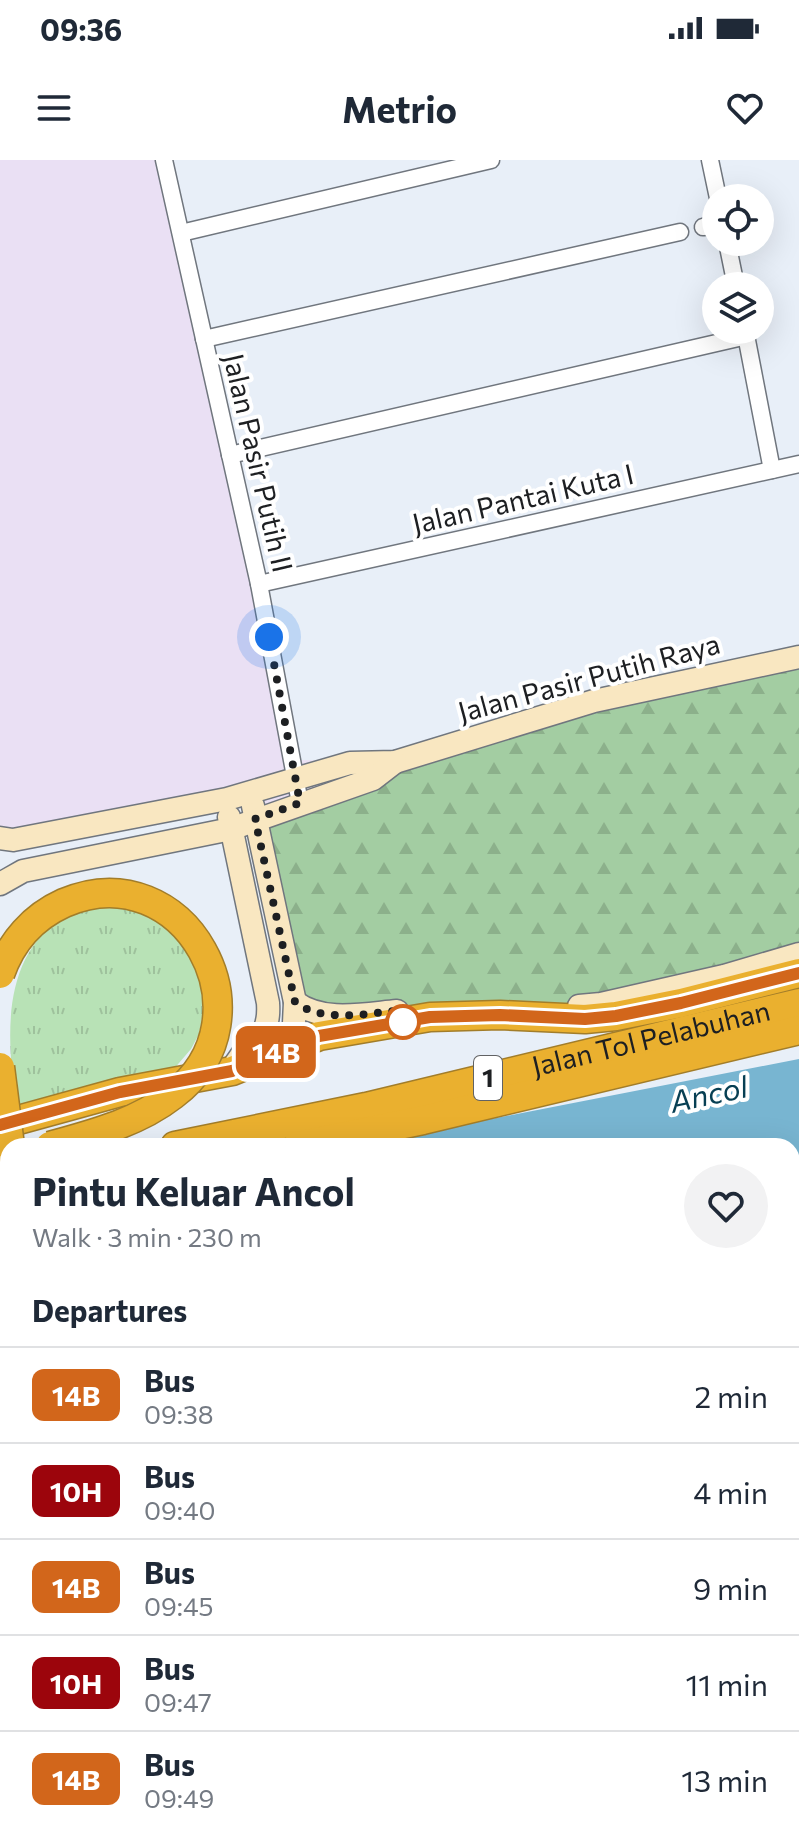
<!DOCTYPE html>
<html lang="en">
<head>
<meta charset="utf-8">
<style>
	body { margin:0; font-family:Commissioner,sans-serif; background:#f2f2f3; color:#1f2937; height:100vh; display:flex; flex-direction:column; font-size:30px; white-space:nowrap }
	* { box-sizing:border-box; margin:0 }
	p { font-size:26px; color:#747a83 }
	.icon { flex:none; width:44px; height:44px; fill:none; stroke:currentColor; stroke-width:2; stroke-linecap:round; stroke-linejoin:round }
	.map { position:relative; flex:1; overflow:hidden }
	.panel { position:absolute; left:0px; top:978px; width:800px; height:706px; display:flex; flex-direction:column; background:#fff; border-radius:24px 24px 0 0; box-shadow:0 8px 32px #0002 }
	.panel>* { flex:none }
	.badge { padding:0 16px; border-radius:12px; font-size:28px; line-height:52px }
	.buttons { position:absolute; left:702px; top:24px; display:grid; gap:16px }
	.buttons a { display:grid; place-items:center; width:72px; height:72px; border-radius:50%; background:#fff; box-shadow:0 8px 32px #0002; font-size:40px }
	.you { position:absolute; width:40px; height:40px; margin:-20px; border:6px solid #fff; border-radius:50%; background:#1a73e8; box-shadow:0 0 0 12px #1a73e833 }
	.map>.badge { position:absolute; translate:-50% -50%; box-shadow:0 0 0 4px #fff }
	h2 { padding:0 32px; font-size:30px; line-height:72px }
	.round { display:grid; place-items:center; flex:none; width:84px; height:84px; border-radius:42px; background:#f2f2f3 }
	.head { display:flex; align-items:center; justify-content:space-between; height:136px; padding:0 32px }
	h1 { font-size:38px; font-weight:700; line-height:60px }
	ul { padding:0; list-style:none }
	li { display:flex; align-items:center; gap:24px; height:96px; padding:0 32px; border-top:2px solid #e0e1e3 }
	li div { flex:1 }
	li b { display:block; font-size:30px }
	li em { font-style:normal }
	li .badge { min-width:88px; font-weight:700; text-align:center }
	.status { display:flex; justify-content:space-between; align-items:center; height:56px; padding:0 40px; background:#fff; direction:ltr }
	.status svg { height:22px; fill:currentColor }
	header { display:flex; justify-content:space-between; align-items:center; height:104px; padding:0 32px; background:#fff; font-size:36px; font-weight:700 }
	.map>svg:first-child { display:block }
</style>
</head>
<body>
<div class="status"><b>09:36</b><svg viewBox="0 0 49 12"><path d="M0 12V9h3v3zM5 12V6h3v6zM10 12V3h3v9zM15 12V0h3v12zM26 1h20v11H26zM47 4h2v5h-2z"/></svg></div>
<header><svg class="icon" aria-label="menu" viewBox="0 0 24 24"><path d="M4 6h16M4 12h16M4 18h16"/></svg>Metrio<svg class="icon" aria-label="heart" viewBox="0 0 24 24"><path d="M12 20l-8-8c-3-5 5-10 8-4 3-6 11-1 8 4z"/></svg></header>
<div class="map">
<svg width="799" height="1683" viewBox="0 0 799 1683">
	<defs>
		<pattern id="grass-tufts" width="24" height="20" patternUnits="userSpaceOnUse" patternTransform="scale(2)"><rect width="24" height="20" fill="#b8e2b6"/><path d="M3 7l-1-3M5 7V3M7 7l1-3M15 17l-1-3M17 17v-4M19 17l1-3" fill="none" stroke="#9ec19c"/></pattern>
		<pattern id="forest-firs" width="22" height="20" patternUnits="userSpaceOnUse" patternTransform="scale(2)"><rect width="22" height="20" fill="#a3cda2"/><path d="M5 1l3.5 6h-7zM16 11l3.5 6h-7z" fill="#8cb08b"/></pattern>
	</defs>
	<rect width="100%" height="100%" fill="#e8eff8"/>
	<!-- commercial -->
	<path fill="#eae0f4" d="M0,0H157L300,600L395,602L271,653L251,634L0,678Z"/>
	<!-- grass -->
	<path fill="url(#grass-tufts)" d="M102,744L157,756L188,785L202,823V858L199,874L191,889L167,917L17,949C6,878 0,795 67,754C77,749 91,747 102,744Z"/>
	<!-- forest -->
	<path fill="url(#forest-firs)" d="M799,497V793L589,846L344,855L301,847L255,659L395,602Z"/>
	<!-- water -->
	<path fill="#78b5d1" d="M799,899V1010L792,1011V986H352Z"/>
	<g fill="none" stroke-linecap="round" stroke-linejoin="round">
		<defs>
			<g id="street">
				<path d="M164,0L259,424L300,643"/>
				<path d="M710,0L718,38"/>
				<path d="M703,67L716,65"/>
				<path d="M181,73L491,0"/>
				<path d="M727,82L736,126"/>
				<path d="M745,170L772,310"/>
				<path d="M204,179L680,72"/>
				<path d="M230,295L747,176"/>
				<path d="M259,424L799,304"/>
				<path d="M792,1101L799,1100"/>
				<path d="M792,1162L799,1161"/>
				<path d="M792,1179L799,1180"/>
				<path d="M792,1217L799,1218"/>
				<path d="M792,1320L799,1319"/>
				<path d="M792,1410L799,1411"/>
				<path d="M792,1487L799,1486"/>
				<path d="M792,1545L799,1543"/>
				<path d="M792,1622L799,1619"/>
				<path d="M238,1676L239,1683"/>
				<path d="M461,1676L463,1683"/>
				<path d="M637,1676L639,1683"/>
				<path d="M319,1683L356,1676"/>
				<path d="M793,1683L799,1682"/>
			</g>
			<g id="secondary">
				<path d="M253,646L295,842L293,884"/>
				<path d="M229,657L268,843C271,885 245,879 232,911"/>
				<path d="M0,678L13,680L227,639L350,603L395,602L594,541L799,497"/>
				<path d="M0,724L23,711L231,669L373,619L395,602"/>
				<path d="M295,842C323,863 364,854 397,851"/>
				<path d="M579,846L601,844L724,816L799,794"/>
				<path d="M8,1511L1,1525L8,1558"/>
				<path d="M29,1676L30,1683"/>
				<path d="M137,1676L139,1683"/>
			</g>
			<g id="primary">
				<path d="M0,975L7,1028L0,1141"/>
				<path d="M0,1310L8,1355"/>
				<path d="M0,1416L8,1443"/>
				<path d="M74,1676L76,1683"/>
				<path d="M100,1676L102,1683"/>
			</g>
			<g id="highway">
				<path d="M0,965L120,932L232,911L319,876L430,857L500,855L585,859L616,856L681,843L799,813"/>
				<path id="s1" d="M175,986L366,947L799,843"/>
				<path d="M297,986L423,960L799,870"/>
				<path d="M792,1030L799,1029"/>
				<path d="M6,1068L8,1040"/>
				<path d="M0,1172L8,1170"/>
				<path d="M0,1481L8,1508"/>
				<path d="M53,1676L55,1683"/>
			</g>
		</defs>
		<!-- street casing -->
		<use href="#street" stroke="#70767e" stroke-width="19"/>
		<!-- secondary casing -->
		<use href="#secondary" stroke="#70767e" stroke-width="25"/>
		<!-- primary casing -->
		<use href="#primary" stroke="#a27d2a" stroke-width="27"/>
		<!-- highway casing -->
		<use href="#highway" stroke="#a27d2a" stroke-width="31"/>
		<!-- street -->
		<use href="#street" stroke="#fff" stroke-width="16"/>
		<!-- secondary -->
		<use href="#secondary" stroke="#f9e7c1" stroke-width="22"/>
		<!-- primary -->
		<use href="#primary" stroke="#f2d082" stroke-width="24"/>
		<!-- highway -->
		<use href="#highway" stroke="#eab02f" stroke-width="28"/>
		<!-- rail -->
		<g stroke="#53565b" stroke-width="5" stroke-dasharray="10 10" stroke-linecap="butt">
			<path d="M792,1067L799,1066"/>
			<path d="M792,1087L799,1086"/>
			<path d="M0,1212L8,1210"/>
			<path d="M0,1240L8,1239"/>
		</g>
		<defs>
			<g id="highway-bridge">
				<path d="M0,814C11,782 33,757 64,743C184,691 276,857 173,935C137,963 93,974 50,986"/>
				<path d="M0,907L10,986"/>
				<path d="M0,1021L8,1020"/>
				<path d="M0,1046L8,1044"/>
			</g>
		</defs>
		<!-- highway-bridge casing -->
		<use href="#highway-bridge" stroke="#a27d2a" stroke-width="31" stroke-linecap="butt"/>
		<!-- highway-bridge -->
		<use href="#highway-bridge" stroke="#eab02f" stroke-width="28"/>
	</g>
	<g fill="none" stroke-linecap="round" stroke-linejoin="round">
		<defs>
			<path id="line" d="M0,965L120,932L232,911L319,876L430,857L500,855L585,859L616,856L681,843L799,813"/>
		</defs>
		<!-- line casing -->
		<use href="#line" stroke="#fff" stroke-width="18"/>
		<!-- line -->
		<use href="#line" stroke="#d2661b" stroke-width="12"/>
		<!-- walk -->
		<path stroke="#1d1f22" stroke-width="8" stroke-dasharray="0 14.4" d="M269,477L300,643L255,659L295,842C324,864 369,853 403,850V862"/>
	</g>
	<!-- markers -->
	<circle fill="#fff" stroke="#d2661b" stroke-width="4" cx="403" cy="862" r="16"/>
	<g text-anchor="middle" stroke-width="8" stroke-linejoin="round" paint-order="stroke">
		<!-- shield labels -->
		<rect fill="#fff" stroke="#616264" stroke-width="2" x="474" y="896" width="28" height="44" rx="6"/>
		<g font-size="26" font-weight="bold" fill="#1d1f22">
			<text x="488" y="927">1</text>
		</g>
		<!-- street labels -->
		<g font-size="28" fill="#1d1f22" stroke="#fff">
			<text transform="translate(258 303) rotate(77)" y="10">Jalan Pasir Putih II</text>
			<text transform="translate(523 339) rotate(-13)" y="10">Jalan Pantai Kuta I</text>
			<text transform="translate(589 518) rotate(-15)" y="10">Jalan Pasir Putih Raya</text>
			<text dy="10" stroke="none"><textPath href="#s1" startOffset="488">Jalan Tol Pelabuhan</textPath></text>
		</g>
		<!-- water labels -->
		<g font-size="30" font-style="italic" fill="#073f53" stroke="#fff">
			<text transform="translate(709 935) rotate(-12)" y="10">Ancol</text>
		</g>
	</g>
</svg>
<div class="buttons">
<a><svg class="icon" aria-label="locate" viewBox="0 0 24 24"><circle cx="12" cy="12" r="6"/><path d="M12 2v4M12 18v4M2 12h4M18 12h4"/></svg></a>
<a><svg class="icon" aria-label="layers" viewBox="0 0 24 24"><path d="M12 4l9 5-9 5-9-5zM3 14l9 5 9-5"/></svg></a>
</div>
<div class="you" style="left:269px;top:477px"></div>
<b class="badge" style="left:276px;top:892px;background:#d2661b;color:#fff">14B</b>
<section class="panel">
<div class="head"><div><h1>Pintu Keluar Ancol</h1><p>Walk · 3 min · 230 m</p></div><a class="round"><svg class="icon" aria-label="heart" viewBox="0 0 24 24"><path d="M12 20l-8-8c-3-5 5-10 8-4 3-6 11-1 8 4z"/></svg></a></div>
<h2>Departures</h2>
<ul>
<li><span class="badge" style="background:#d2661b;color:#fff">14B</span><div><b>Bus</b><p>09:38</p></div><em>2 min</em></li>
<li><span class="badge" style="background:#9c050c;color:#fff">10H</span><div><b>Bus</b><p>09:40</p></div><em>4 min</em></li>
<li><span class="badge" style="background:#d2661b;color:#fff">14B</span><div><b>Bus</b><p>09:45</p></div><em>9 min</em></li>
<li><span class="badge" style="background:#9c050c;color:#fff">10H</span><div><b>Bus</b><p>09:47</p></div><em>11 min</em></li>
<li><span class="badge" style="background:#d2661b;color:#fff">14B</span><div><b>Bus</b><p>09:49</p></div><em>13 min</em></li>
</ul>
</section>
</div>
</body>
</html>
